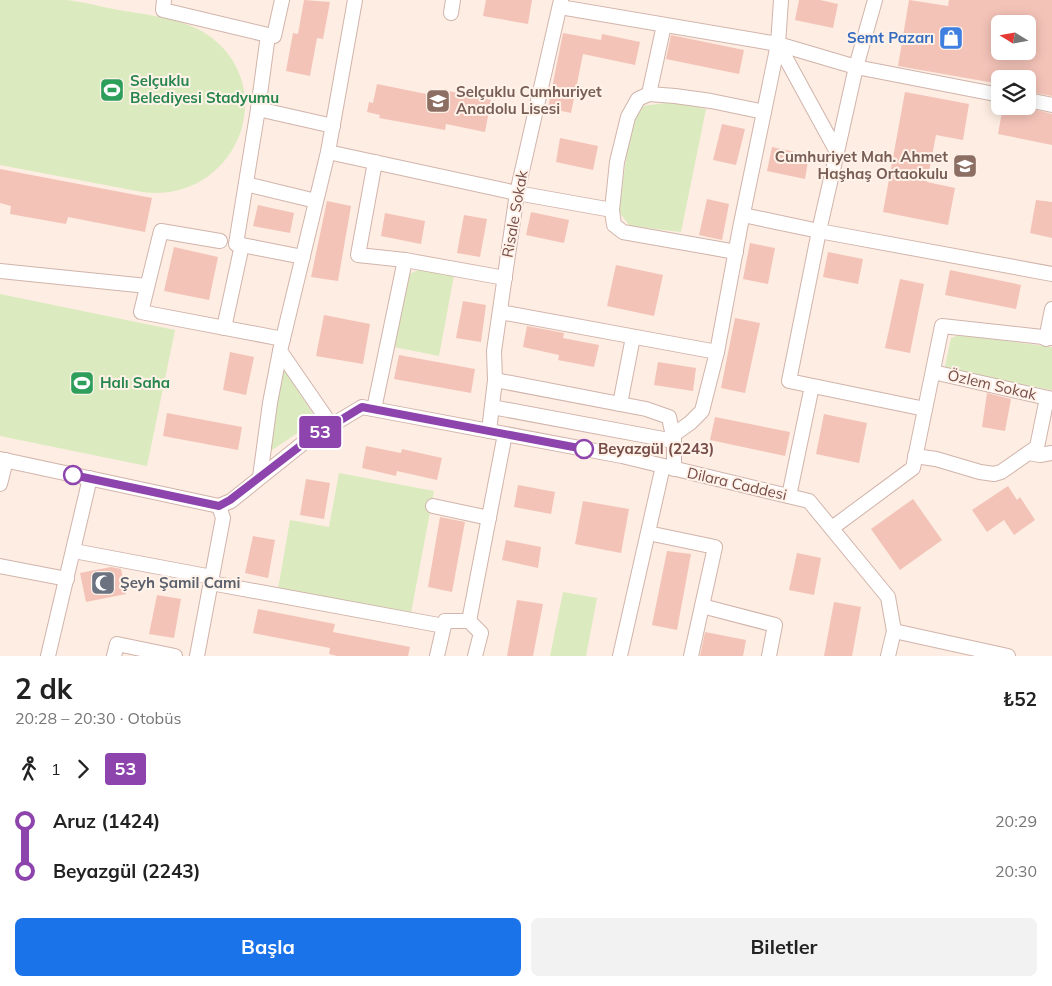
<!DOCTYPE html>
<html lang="tr">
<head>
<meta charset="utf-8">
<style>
	body { margin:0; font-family:Mulish,sans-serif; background:#f2f2f2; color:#222; height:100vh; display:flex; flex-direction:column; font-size:19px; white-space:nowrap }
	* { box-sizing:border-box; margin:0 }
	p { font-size:16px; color:#767676 }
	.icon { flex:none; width:28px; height:28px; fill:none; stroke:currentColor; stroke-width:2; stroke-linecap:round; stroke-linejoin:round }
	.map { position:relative; height:656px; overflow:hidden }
	.side { display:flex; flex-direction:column; background:#fff; flex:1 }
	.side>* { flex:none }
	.badge { padding:0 10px; border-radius:4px; font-size:18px; line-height:32px }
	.needle { width:32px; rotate:281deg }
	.fabs { position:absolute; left:991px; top:15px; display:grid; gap:10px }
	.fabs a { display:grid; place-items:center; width:45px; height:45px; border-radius:8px; background:#fff; box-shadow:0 2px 12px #0003; font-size:25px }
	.map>.badge { position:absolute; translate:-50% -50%; box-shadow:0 0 0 2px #fff }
	.legs { display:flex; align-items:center; gap:8px; height:55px; padding:0 15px; font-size:16px }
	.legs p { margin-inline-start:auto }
	.summary { display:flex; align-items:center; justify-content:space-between; height:85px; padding:0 15px }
	h1 { font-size:28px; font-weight:700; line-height:38px }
	.button { display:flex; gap:10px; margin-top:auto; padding:10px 15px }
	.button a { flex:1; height:58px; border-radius:8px; background:#1a73e8; color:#fff; font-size:20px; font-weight:700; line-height:58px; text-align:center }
	.button a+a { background:#f2f2f2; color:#222 }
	ul { padding:0 15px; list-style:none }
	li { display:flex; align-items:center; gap:18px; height:50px; font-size:19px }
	li i { display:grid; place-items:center; width:8px; height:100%; margin:0 6px; background:currentColor }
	li i::after { content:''; width:12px; height:12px; margin:-6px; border:4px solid; border-radius:50%; background:#fff }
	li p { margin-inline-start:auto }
	li:first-child i { background:linear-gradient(#0000 50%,currentColor 0) }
	li:last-child i { background:linear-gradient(currentColor 50%,#0000 0) }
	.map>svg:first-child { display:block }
</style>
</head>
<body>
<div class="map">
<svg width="1052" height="656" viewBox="0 0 1052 656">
	<rect width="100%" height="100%" fill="#fdede2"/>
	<!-- green -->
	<g fill="#dbebbf">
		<path d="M0,0C21,0 43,0 65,0C81,1 97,6 113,9C144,15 182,17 208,35C284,89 234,205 142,192L0,165Z"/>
		<path d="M673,102L706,109L681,232L630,226L619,212L630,128L643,106Z"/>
		<path d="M420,269L454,275L439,356L394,347L408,275Z"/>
		<path d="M0,294L175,330L147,466L0,436Z"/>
		<path d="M959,335L1052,347V390L947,371L945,366L951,338Z"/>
		<path d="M283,368L317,420L269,452Z"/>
		<path d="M339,473L434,491L411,613L278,589L290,520L329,527Z"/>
		<path d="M563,592L597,598L586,656H550Z"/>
	</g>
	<!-- building -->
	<g fill="#f4c3b8" fill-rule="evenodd">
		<path d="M304,0L330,2L323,39L317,38L310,76L286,71L293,33L298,34Z"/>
		<path d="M486,0H532L528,24L483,16Z"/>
		<path d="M799,0H820L838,4L833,28L795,20Z"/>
		<path d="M909,0L948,6L949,0H1052V96L1028,92V79H1000V84L898,66ZM1000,24H1028V51H1000Z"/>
		<path d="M563,33L601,40L602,34L640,42L635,65L583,54L571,113L548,108Z"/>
		<path d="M671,35L744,50L739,74L666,59Z"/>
		<path d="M377,84L446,98L448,91L491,100L485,132L446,124L445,130L379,118L380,115L367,112L369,102L373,103Z"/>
		<path d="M905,92L969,104L963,140L936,135L927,182L955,188L948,225L883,212Z"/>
		<path d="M1003,106H1022L1052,114V145L998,134Z"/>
		<path d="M722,124L745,129L736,165L713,160Z"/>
		<path d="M560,138L598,146L593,170L556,162Z"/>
		<path d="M772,147L809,155L805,179L767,171Z"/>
		<path d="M0,169L152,198L145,232L68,217L66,224L10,214L11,206L0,203Z"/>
		<path d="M707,199L729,204L722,240L699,235Z"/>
		<path d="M1036,200L1052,202V238L1030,233Z"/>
		<path d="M327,201L351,206L338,281L311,277Z"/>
		<path d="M258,205L294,213L290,233L253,226Z"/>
		<path d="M531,212L569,220L564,243L526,235Z"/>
		<path d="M385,213L425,221L421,244L381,236Z"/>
		<path d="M464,215L487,219L480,257L457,253Z"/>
		<path d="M750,243L775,248L768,284L743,279Z"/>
		<path d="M174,247L218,257L209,300L164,291Z"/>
		<path d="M828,252L863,259L858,284L823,277Z"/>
		<path d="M616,265L663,275L654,316L607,306Z"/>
		<path d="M950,270L1021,285L1016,309L945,295Z"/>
		<path d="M900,279L924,284L910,353L885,348Z"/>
		<path d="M463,301L486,305L481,342L456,338Z"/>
		<path d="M324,315L370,324L363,364L316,356Z"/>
		<path d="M735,318L760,323L745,393L721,388Z"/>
		<path d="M527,326L564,333L563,338L599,345L594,367L558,360L559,355L523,347Z"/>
		<path d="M230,352L254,357L246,395L223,390Z"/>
		<path d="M399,355L475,369L471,393L394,379Z"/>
		<path d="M658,362L696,368L693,391L654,385Z"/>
		<path d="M987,393L1011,399L1005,431L982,427Z"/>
		<path d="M167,413L242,427L238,450L163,436Z"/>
		<path d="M824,414L867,423L859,463L816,454Z"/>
		<path d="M715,417L790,432L785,456L710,440Z"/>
		<path d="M366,446L401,453L402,449L442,458L437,480L397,471L396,476L362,468Z"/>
		<path d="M306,479L330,483L324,519L300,515Z"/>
		<path d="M518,485L555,492L551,514L514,507Z"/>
		<path d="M1008,486L1017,500L1020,497L1035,520L1014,535L1004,520L987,532L972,510Z"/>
		<path d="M913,499L942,540L900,570L871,529Z"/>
		<path d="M583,501L629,509L621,553L575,544Z"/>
		<path d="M440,517L465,522L452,592L428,587Z"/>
		<path d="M253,536L275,540L268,578L245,573Z"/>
		<path d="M506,540L541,547L538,568L502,560Z"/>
		<path d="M667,551L691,554L677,630L652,625Z"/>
		<path d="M797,553L821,558L814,595L789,590Z"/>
		<path d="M111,567L121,569L126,594L86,602L80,573Z"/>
		<path d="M157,595L181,599L174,638L149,634Z"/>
		<path d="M517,600L543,604L533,656H507Z"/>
		<path d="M834,602L861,607L852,656H824Z"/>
		<path d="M258,609L335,624L333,632L410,647L408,656H337L329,654L330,648L253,633Z"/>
		<path d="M705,632L746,640L743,656H700Z"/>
	</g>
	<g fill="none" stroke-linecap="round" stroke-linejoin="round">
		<defs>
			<g id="minor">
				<path d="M164,0L163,10L268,35"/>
				<path d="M781,0L778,44L837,152L819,231L1052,274"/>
				<path d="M560,7L778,44L856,67L1000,95"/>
				<path d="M451,13L453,0"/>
				<path d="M649,94L664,25"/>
				<path d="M1028,100L1052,105"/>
				<path d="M258,109L333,126"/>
				<path d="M328,152L517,193L612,210"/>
				<path d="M837,152L856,67L875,0"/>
				<path d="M375,162L358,255L405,260"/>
				<path d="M246,184L316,201"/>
				<path d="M743,215L819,231L789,381L925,409"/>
				<path d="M220,241L161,231L141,312L283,339"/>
				<path d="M242,245L236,244L258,109L268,35L274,36L282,0"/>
				<path d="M736,252L623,232L614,225L612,210L617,162L628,117L638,99L649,94L675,96L711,101L764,112"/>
				<path d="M0,271L147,286"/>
				<path d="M500,312L717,352"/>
				<path d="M224,328L242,245L303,257"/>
				<path d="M1046,339L1052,309"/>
				<path d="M933,372L1052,399"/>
				<path d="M495,380L646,409L669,417L674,441V469"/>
				<path d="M620,404L633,337"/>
				<path d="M492,407L674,441"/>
				<path d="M374,409L405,260L505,278"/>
				<path d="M331,425L280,351L328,152L355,0"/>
				<path d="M489,431L495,380L494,351L517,193L561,0"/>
				<path d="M673,435L690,423L702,411L717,352L740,228L778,44"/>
				<path d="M1029,453L1040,455L1052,453"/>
				<path d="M915,456L936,459L980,472L994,474L1001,472L1037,447L1047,398"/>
				<path d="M0,459L219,506L231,501L307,440L362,407L622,456L809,501L888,597L894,631L888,656"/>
				<path d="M260,477L270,403L280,351"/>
				<path d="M0,484L6,460"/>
				<path d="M789,496L812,386"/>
				<path d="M433,506L489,518"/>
				<path d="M832,528L913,468L942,326L1052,338"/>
				<path d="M648,533L715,547L691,656"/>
				<path d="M74,551L212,577"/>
				<path d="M0,566L67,579"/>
				<path d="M211,583L444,626"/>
				<path d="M702,606L775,625L769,656"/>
				<path d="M469,621L505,434"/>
				<path d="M894,631L1008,656"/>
				<path d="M48,656L90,478"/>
				<path d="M114,656L117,644L175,656"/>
				<path d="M197,656L223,518L219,506"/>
				<path d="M437,656L445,621H469L481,633L475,656"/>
				<path d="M620,656L663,466"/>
			</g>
		</defs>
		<!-- minor casing -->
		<use href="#minor" stroke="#d1b4ab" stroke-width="16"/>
		<!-- minor -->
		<use href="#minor" stroke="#fff" stroke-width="14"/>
	</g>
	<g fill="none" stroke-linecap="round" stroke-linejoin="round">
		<defs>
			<path id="line-1" d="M73,475L219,506L230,500L308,440L362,407L584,449"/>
		</defs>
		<!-- line-1 casing -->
		<use href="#line-1" stroke="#fff" stroke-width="11"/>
		<!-- line-1 -->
		<use href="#line-1" stroke="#8e44ad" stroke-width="8"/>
	</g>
	<!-- icons -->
	<defs>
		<symbol id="shop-square" viewBox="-11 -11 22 22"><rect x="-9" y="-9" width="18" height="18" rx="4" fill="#3f7fe0" stroke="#fff2e9"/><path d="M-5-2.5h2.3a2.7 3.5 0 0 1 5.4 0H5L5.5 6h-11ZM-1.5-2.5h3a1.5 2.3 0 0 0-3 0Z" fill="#fff"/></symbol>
		<symbol id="stadium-square" viewBox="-11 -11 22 22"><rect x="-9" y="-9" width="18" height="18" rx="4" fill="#2e9e5b" stroke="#fff2e9"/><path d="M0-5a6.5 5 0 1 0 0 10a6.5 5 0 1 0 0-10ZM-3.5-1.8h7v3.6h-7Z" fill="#fff"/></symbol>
		<symbol id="school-square" viewBox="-11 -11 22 22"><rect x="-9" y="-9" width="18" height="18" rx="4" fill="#8d6e63" stroke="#fff2e9"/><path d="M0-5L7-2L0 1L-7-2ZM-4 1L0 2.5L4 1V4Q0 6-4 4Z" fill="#fff"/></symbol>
		<symbol id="mosque-square" viewBox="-11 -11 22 22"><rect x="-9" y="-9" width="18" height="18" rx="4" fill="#6b7280" stroke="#fff2e9"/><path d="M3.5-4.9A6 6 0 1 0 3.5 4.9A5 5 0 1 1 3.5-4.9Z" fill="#fff"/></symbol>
	</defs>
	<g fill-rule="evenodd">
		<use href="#shop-square" x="937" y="24" width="28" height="28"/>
		<use href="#stadium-square" x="98" y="76" width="28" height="28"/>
		<use href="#school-square" x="424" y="87" width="28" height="28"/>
		<use href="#school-square" x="951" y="152" width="28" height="28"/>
		<use href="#stadium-square" x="68" y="369" width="28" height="28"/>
		<use href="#mosque-square" x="89" y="569" width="28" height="28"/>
	</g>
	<!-- markers -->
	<g fill="#fff" stroke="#8e44ad" stroke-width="2.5">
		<circle cx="584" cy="449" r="9"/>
		<circle cx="73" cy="475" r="9"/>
	</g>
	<g text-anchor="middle" stroke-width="4" stroke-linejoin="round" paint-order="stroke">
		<!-- shop labels -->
		<g font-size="15" font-weight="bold" fill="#366cbe" stroke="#fff2e9" text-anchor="end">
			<text x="934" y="43">Semt Pazarı</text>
		</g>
		<!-- leisure labels -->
		<g font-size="15" font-weight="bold" fill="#27864d" stroke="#fff2e9" text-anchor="start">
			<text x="130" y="86">Selçuklu<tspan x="130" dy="17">Belediyesi Stadyumu</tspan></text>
			<text x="100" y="388">Halı Saha</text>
		</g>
		<!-- education labels -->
		<g font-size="15" font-weight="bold" fill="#785e54" stroke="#fff2e9" text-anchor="start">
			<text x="456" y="97">Selçuklu Cumhuriyet<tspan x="456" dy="17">Anadolu Lisesi</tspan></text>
			<text x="948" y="162" text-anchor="end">Cumhuriyet Mah. Ahmet<tspan x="948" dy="17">Haşhaş Ortaokulu</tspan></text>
		</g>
		<!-- street labels -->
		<g font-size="15" fill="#764d47" stroke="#fff2e9">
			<text transform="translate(515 214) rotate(-80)" y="5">Risale Sokak</text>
			<text transform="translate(992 385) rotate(13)" y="5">Özlem Sokak</text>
			<text transform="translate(737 484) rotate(13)" y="5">Dilara Caddesi</text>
		</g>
		<!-- stop labels -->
		<g font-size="15" font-weight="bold" fill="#764d47" stroke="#fff2e9" text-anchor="start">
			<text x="598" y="454">Beyazgül (2243)</text>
		</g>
		<!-- worship labels -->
		<g font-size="15" font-weight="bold" fill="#5b616d" stroke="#fff2e9" text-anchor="start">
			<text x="120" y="588">Şeyh Şamil Cami</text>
		</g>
	</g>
</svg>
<div class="fabs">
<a><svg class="needle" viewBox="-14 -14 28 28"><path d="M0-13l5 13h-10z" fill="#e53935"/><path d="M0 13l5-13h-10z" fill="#767676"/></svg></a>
<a><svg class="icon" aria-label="layers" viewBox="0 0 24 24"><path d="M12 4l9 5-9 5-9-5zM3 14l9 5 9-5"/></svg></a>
</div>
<b class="badge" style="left:320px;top:432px;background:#8e44ad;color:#fff">53</b>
</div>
<section class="side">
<div class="summary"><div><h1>2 dk</h1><p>20:28 – 20:30 · Otobüs</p></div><b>₺52</b></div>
<div class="legs"><svg class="icon" aria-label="walk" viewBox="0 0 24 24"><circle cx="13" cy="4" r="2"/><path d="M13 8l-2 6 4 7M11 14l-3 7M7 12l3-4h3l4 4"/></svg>1<svg class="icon" aria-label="forward" viewBox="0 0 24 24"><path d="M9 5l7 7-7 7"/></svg><b class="badge" style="background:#8e44ad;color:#fff">53</b></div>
<ul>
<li><i style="color:#8e44ad"></i><b>Aruz (1424)</b><p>20:29</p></li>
<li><i style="color:#8e44ad"></i><b>Beyazgül (2243)</b><p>20:30</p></li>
</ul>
<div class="button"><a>Başla</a><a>Biletler</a></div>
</section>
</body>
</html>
